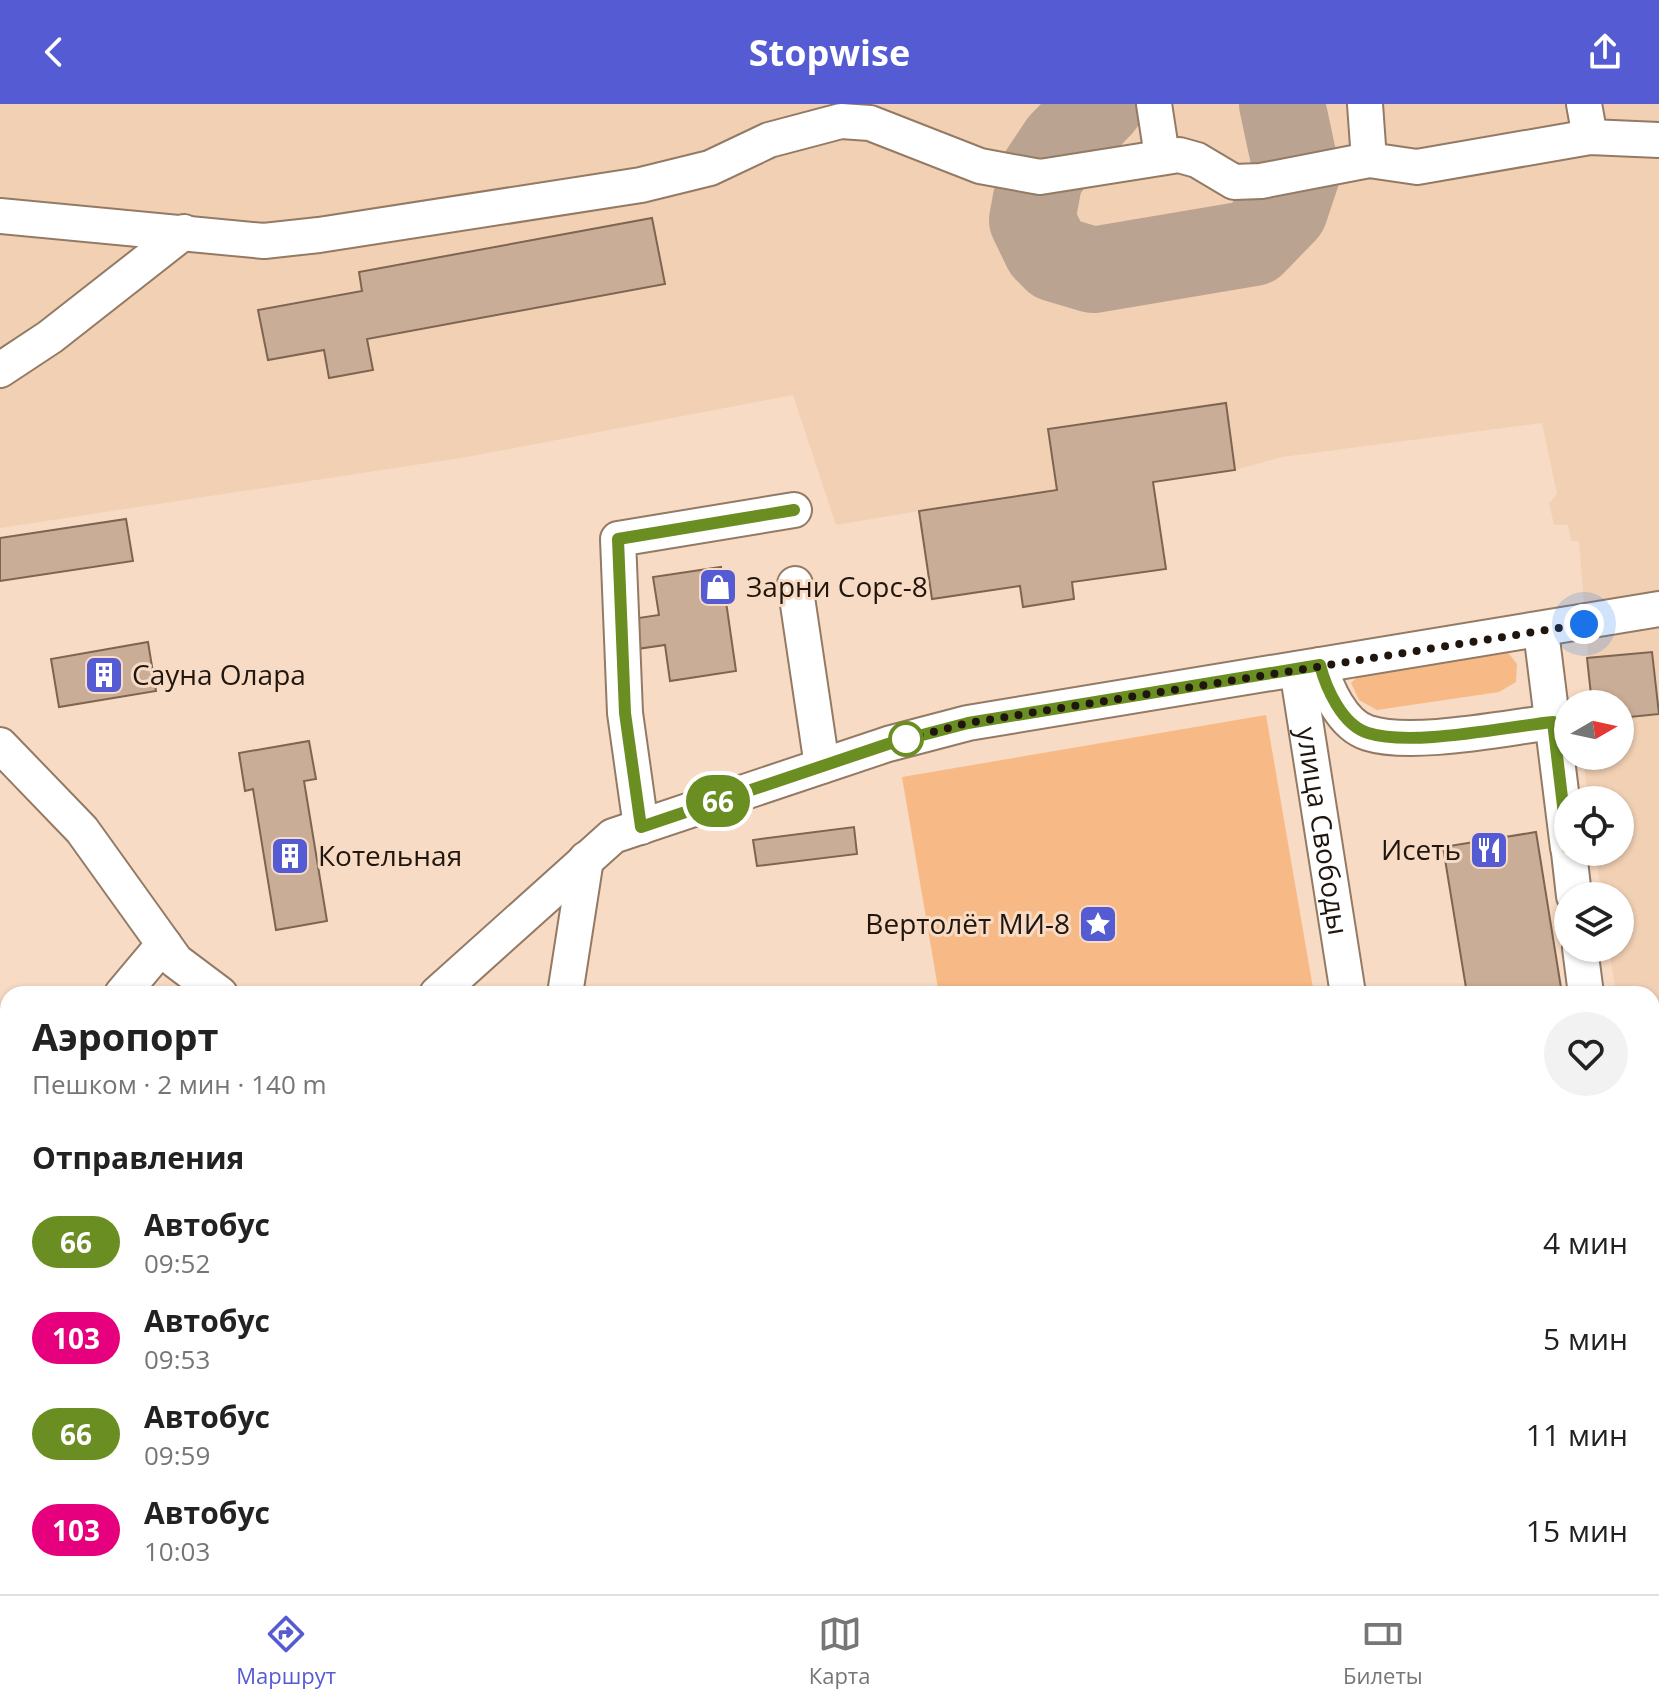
<!DOCTYPE html>
<html lang="ru">
<head>
<meta charset="utf-8">
<style>
	body { margin:0; font-family:"Open Sans",sans-serif; background:#f2f2f2; color:#222; height:100vh; display:flex; flex-direction:column; font-size:30px; white-space:nowrap }
	* { box-sizing:border-box; margin:0 }
	p { font-size:26px; color:#767676 }
	.icon { flex:none; width:44px; height:44px; fill:none; stroke:currentColor; stroke-width:2; stroke-linecap:round; stroke-linejoin:round }
	.map { position:relative; flex:1; overflow:hidden }
	.panel { position:absolute; left:0px; top:882px; width:1660px; height:608px; display:flex; flex-direction:column; background:#fff; border-radius:24px 24px 0 0; box-shadow:0 2px 6px #0004 }
	.panel>* { flex:none }
	.badge { padding:0 16px; border-radius:26px; font-size:28px; line-height:52px }
	.needle { width:52px; rotate:81deg }
	.tools { position:absolute; left:1554px; top:586px; display:grid; gap:16px }
	.tools a { display:grid; place-items:center; width:80px; height:80px; border-radius:50%; background:#fff; box-shadow:0 2px 6px #0004; font-size:40px }
	.you { position:absolute; width:40px; height:40px; margin:-20px; border:6px solid #fff; border-radius:50%; background:#1a73e8; box-shadow:0 0 0 12px #1a73e833 }
	.map>.badge { position:absolute; translate:-50% -50%; box-shadow:0 0 0 4px #fff }
	h2 { padding:0 32px; font-size:30px; line-height:72px }
	.round { display:grid; place-items:center; flex:none; width:84px; height:84px; border-radius:42px; background:#f2f2f2 }
	.headline { display:flex; align-items:center; justify-content:space-between; height:136px; padding:0 32px }
	h1 { font-size:38px; font-weight:700; line-height:60px }
	ul { padding:0; list-style:none }
	li { display:flex; align-items:center; gap:24px; height:96px; padding:0 32px }
	li div { flex:1 }
	li b { display:block; font-size:30px }
	li em { font-style:normal }
	li .badge { min-width:88px; font-weight:700; text-align:center }
	header { display:flex; justify-content:space-between; align-items:center; height:104px; padding:0 32px; background:#555bd2; color:#fff; font-size:36px; font-weight:700 }
	.tab-bar { display:flex; justify-content:space-around; align-items:center; height:112px; border-top:2px solid #e0e0e0; background:#fff; font-size:22px; color:#767676 }
	.tab-bar a { display:grid; justify-items:center; gap:4px }
	.tab-bar .current { color:#555bd2 }
	.map>svg:first-child { display:block }
</style>
</head>
<body>
<header><svg class="icon" aria-label="back" viewBox="0 0 24 24"><path d="M15 5l-7 7 7 7"/></svg>Stopwise<svg class="icon" aria-label="share" viewBox="0 0 24 24"><path d="M12 15V3M7 8l5-5 5 5M5 13v7h14v-7"/></svg></header>
<div class="map">
<svg width="1659" height="1490" viewBox="0 0 1659 1490">
	<rect width="100%" height="100%" fill="#f8dbc4"/>
	<!-- built -->
	<path fill="#f2d0b3" d="M0,0H1659V967H1652V890H1616L1609,844H1620V792H1602L1595,748H1620V696H1588L1583,652H1620V600H1592L1579,437H1571L1568,421H1554L1549,399L1557,390L1542,319L1282,353L1235,366L1154,378L1166,465L1072,478L1074,495L1023,503L1020,482L932,495L919,407L836,421L793,291L467,353L0,424Z"/>
	<!-- green -->
	<g fill="#f7ba87">
		<path d="M1506,546L1517,560L1516,578L1499,588L1377,606L1359,596L1351,579L1364,567Z"/>
		<path d="M1266,611L1314,890H939L902,673Z"/>
	</g>
	<g fill="none" stroke-linecap="round" stroke-linejoin="round">
		<!-- taxiway -->
		<path stroke="#baa390" stroke-width="86" d="M1101,0L1062,40L1040,73L1032,116L1046,145L1056,155L1093,166L1253,139L1285,106L1297,70L1282,0"/>
	</g>
	<!-- building -->
	<g fill="#c9ad97" stroke="#7e6551" stroke-width="2">
		<path d="M652,114L665,180L367,235L373,266L329,274L324,246L268,256L258,206L362,187L359,168Z"/>
		<path d="M1226,299L1235,366L1153,378L1166,465L1072,478L1074,495L1023,503L1020,482L932,495L919,407L1057,386L1048,325Z"/>
		<path d="M126,415L133,457L0,477V434Z"/>
		<path d="M721,463L736,567L670,577L665,541L637,545L632,515L659,511L653,473Z"/>
		<path d="M148,538L156,587L59,603L51,555Z"/>
		<path d="M1652,548L1659,610L1620,614V600H1592L1587,554Z"/>
		<path d="M309,637L316,675L304,677L327,817L276,826L253,685L245,687L239,649Z"/>
		<path d="M854,723L857,750L757,762L753,736Z"/>
		<path d="M1536,728L1562,890H1467L1443,743Z"/>
		<path d="M1659,1170V1236L1652,1237V1171Z"/>
		<path d="M8,1449V1482H103L105,1490H5L0,1450Z"/>
		<path d="M127,1482H198L146,1490H128Z"/>
		<path d="M263,1482L264,1490H227V1485Z"/>
		<path d="M426,1482H464L427,1488Z"/>
		<path d="M516,1482H580L582,1490H517Z"/>
		<path d="M1091,1482H1123L1124,1490H1092Z"/>
		<path d="M1193,1482H1237L1238,1490H1194Z"/>
		<path d="M1300,1482H1338L1339,1487L1301,1490Z"/>
	</g>
	<g fill="none" stroke-linecap="round" stroke-linejoin="round">
		<defs>
			<g id="minor">
				<path d="M1154,0L1162,52"/>
				<path d="M1365,0L1369,56"/>
				<path d="M1584,0L1590,33"/>
				<path d="M0,112L264,137L319,131L641,81L710,64L769,36L841,17L870,19L980,62L1040,73L1179,51L1197,56L1234,78L1261,77L1369,56L1417,63L1590,33L1659,36"/>
				<path d="M0,266L50,233L184,128"/>
				<path d="M795,480L822,662"/>
				<path d="M1541,527L1568,744"/>
				<path d="M1320,561C1326,584 1342,621 1368,629C1412,643 1504,624 1553,618"/>
				<path id="s1" d="M1297,565L1348,890"/>
				<path d="M0,641L82,726L176,857L220,890"/>
				<path d="M641,723L625,609L618,435L794,406"/>
				<path d="M1569,748L1574,792"/>
				<path d="M1580,844L1586,890"/>
				<path d="M122,890L164,840"/>
				<path d="M437,890L613,732L888,640L968,619L1659,505"/>
				<path d="M565,890L586,755"/>
				<path d="M1652,1122L1659,1121"/>
				<path d="M0,1188L8,1170"/>
				<path d="M0,1345L8,1344"/>
				<path d="M486,1482L487,1490"/>
				<path d="M1442,1482L1444,1490"/>
			</g>
		</defs>
		<!-- minor casing -->
		<use href="#minor" stroke="#937a65" stroke-width="38"/>
		<!-- minor -->
		<use href="#minor" stroke="#fff" stroke-width="34"/>
	</g>
	<g fill="none" stroke-linecap="round" stroke-linejoin="round">
		<defs>
			<path id="line" d="M794,406L618,435L625,609L641,723L888,640L968,619L1320,561C1326,584 1342,621 1368,629C1412,643 1504,623 1553,618L1568,744"/>
		</defs>
		<!-- line casing -->
		<use href="#line" stroke="#fff" stroke-width="18"/>
		<!-- line -->
		<use href="#line" stroke="#6b8e23" stroke-width="12"/>
		<!-- walk -->
		<path stroke="#20160e" stroke-width="8" stroke-dasharray="0 14.4" d="M906,635L968,619L1584,520"/>
	</g>
	<!-- icons -->
	<defs>
		<symbol id="shop-square" viewBox="-11 -11 22 22"><rect x="-9" y="-9" width="18" height="18" rx="4" fill="#555bd2" stroke="#f8dbc4"/><path d="M-5-2.5h2.3a2.7 3.5 0 0 1 5.4 0H5L5.5 6h-11ZM-1.5-2.5h3a1.5 2.3 0 0 0-3 0Z" fill="#fff"/></symbol>
		<symbol id="building-square" viewBox="-11 -11 22 22"><rect x="-9" y="-9" width="18" height="18" rx="4" fill="#555bd2" stroke="#f8dbc4"/><path d="M-4-6H4V6H1V3H-1V6H-4ZM-2.5-4.3h1.7v1.8h-1.7ZM.8-4.3h1.7v1.8H.8ZM-2.5-1h1.7V.8h-1.7ZM.8-1h1.7V.8H.8Z" fill="#fff"/></symbol>
		<symbol id="restaurant-square" viewBox="-11 -11 22 22"><rect x="-9" y="-9" width="18" height="18" rx="4" fill="#555bd2" stroke="#f8dbc4"/><path d="M-5-6h1v4h1v-4h1v4h1v-4h1v5L-1.5 .5V6h-2V.5L-5-1ZM5-6V6H3V1.5H1.5Q1.5-4 5-6Z" fill="#fff"/></symbol>
		<symbol id="sight-square" viewBox="-11 -11 22 22"><rect x="-9" y="-9" width="18" height="18" rx="4" fill="#555bd2" stroke="#f8dbc4"/><path d="M0-6L1.8-2.2L6-1.7L2.9 1.2L3.7 5.4L0 3.3L-3.7 5.4L-2.9 1.2L-6-1.7L-1.8-2.2Z" fill="#fff"/></symbol>
	</defs>
	<g fill-rule="evenodd">
		<use href="#shop-square" x="696" y="461" width="44" height="44"/>
		<use href="#building-square" x="82" y="549" width="44" height="44"/>
		<use href="#restaurant-square" x="1467" y="724" width="44" height="44"/>
		<use href="#building-square" x="268" y="730" width="44" height="44"/>
		<use href="#sight-square" x="1076" y="798" width="44" height="44"/>
	</g>
	<!-- markers -->
	<circle fill="#fff" stroke="#6b8e23" stroke-width="4" cx="906" cy="635" r="16"/>
	<g text-anchor="middle" stroke-width="6" stroke-linejoin="round" paint-order="stroke">
		<!-- poi labels -->
		<g font-size="28" fill="#20160e" stroke="#f8dbc4" text-anchor="start">
			<text x="746" y="493">Зарни Сорс-8</text>
			<text x="132" y="581">Сауна Олара</text>
			<text x="1461" y="756" text-anchor="end">Исеть</text>
			<text x="318" y="762">Котельная</text>
			<text x="1070" y="830" text-anchor="end">Вертолёт МИ-8</text>
		</g>
		<!-- street labels -->
		<g font-size="28" fill="#20160e" stroke="#f8dbc4">
			<text dy="10" stroke="none"><textPath href="#s1" startOffset="164">улица Свободы</textPath></text>
		</g>
	</g>
</svg>
<div class="tools">
<a><svg class="needle" viewBox="-14 -14 28 28"><path d="M0-13l5 13h-10z" fill="#e53935"/><path d="M0 13l5-13h-10z" fill="#767676"/></svg></a>
<a><svg class="icon" aria-label="locate" viewBox="0 0 24 24"><circle cx="12" cy="12" r="6"/><path d="M12 2v4M12 18v4M2 12h4M18 12h4"/></svg></a>
<a><svg class="icon" aria-label="layers" viewBox="0 0 24 24"><path d="M12 4l9 5-9 5-9-5zM3 14l9 5 9-5"/></svg></a>
</div>
<div class="you" style="left:1584px;top:520px"></div>
<b class="badge" style="left:718px;top:697px;background:#6b8e23;color:#fff">66</b>
<section class="panel">
<div class="headline"><div><h1>Аэропорт</h1><p>Пешком · 2 мин · 140 m</p></div><a class="round"><svg class="icon" aria-label="heart" viewBox="0 0 24 24"><path d="M12 20l-8-8c-3-5 5-10 8-4 3-6 11-1 8 4z"/></svg></a></div>
<h2>Отправления</h2>
<ul>
<li><span class="badge" style="background:#6b8e23;color:#fff">66</span><div><b>Автобус</b><p>09:52</p></div><em>4 мин</em></li>
<li><span class="badge" style="background:#e6007e;color:#fff">103</span><div><b>Автобус</b><p>09:53</p></div><em>5 мин</em></li>
<li><span class="badge" style="background:#6b8e23;color:#fff">66</span><div><b>Автобус</b><p>09:59</p></div><em>11 мин</em></li>
<li><span class="badge" style="background:#e6007e;color:#fff">103</span><div><b>Автобус</b><p>10:03</p></div><em>15 мин</em></li>
</ul>
</section>
</div>
<nav class="tab-bar">
<a class="current"><svg class="icon" aria-label="directions" viewBox="0 0 24 24"><path d="M12 3l9 9-9 9-9-9zM9 14v-3h6M13 9l2 2-2 2"/></svg>Маршрут</a>
<a><svg class="icon" aria-label="map" viewBox="0 0 24 24"><path d="M3 6l6-2 6 2 6-2v14l-6 2-6-2-6 2zM9 4v14M15 6v14"/></svg>Карта</a>
<a><svg class="icon" aria-label="tickets" viewBox="0 0 24 24"><path d="M3 7h18v10H3zM15 7v10"/></svg>Билеты</a>
</nav>
</body>
</html>
